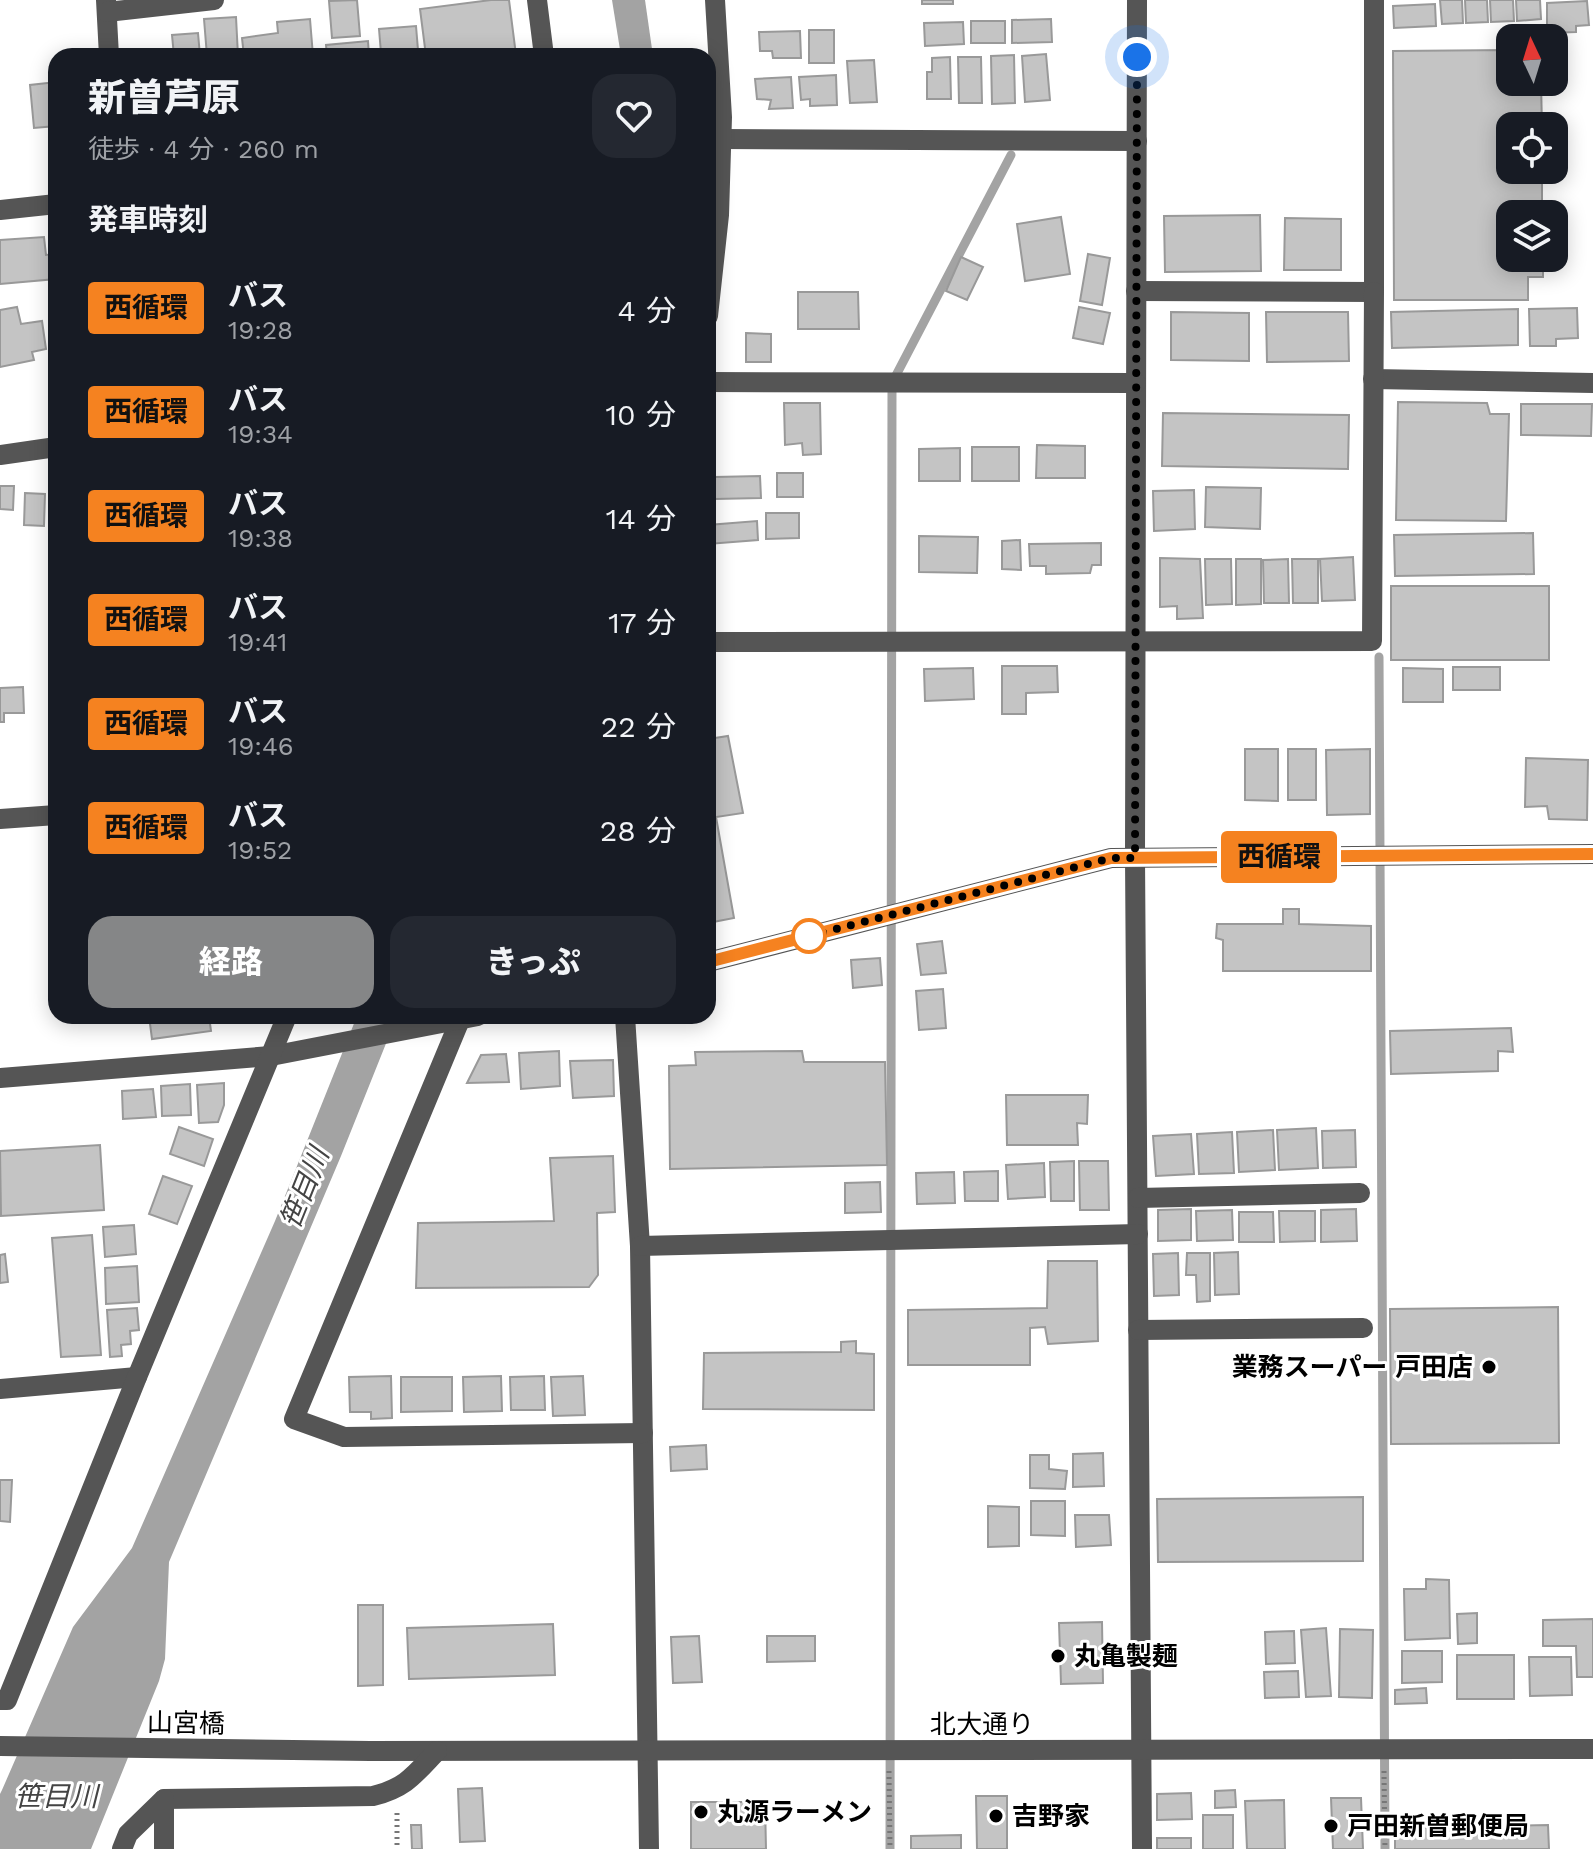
<!DOCTYPE html>
<html lang="ja">
<head>
<meta charset="utf-8">
<style>
	body { margin:0; font-family:"Work Sans","Noto Sans JP",sans-serif; background:#242831; color:#f1f3f6; height:100vh; display:flex; flex-direction:column; font-size:30px; white-space:nowrap }
	* { box-sizing:border-box; margin:0 }
	p { font-size:26px; color:#9ea1a6 }
	.icon { flex:none; width:44px; height:44px; fill:none; stroke:currentColor; stroke-width:2; stroke-linecap:round; stroke-linejoin:round }
	.map { position:relative; flex:1; overflow:hidden }
	.drawer { position:absolute; left:48px; top:48px; width:668px; height:976px; display:flex; flex-direction:column; background:#171b24; border-radius:24px; box-shadow:0 4px 20px #0003 }
	.drawer>* { flex:none }
	.badge { padding:0 16px; border-radius:6px; font-size:28px; line-height:52px }
	.needle { width:52px; rotate:356deg }
	.fabs { position:absolute; left:1496px; top:24px; display:grid; gap:16px }
	.fabs a { display:grid; place-items:center; width:72px; height:72px; border-radius:16px; background:#171b24; box-shadow:0 4px 20px #0003; font-size:40px }
	.you { position:absolute; width:40px; height:40px; margin:-20px; border:6px solid #fff; border-radius:50%; background:#1a73e8; box-shadow:0 0 0 12px #1a73e833 }
	.map>.badge { position:absolute; translate:-50% -50%; box-shadow:0 0 0 4px #fff }
	h2 { padding:0 40px; font-size:30px; line-height:72px }
	.round { display:grid; place-items:center; flex:none; width:84px; height:84px; border-radius:24px; background:#242831 }
	.summary { display:flex; align-items:center; justify-content:space-between; height:136px; padding:0 40px }
	h1 { font-size:38px; font-weight:800; line-height:60px }
	.action { display:flex; gap:16px; margin-top:auto; padding:16px 40px }
	.action a { flex:1; height:92px; border-radius:24px; background:#858687; color:#fff; font-size:32px; font-weight:800; line-height:92px; text-align:center }
	.action a+a { background:#242831; color:#f1f3f6 }
	ul { padding:0; list-style:none }
	li { display:flex; align-items:center; gap:24px; height:104px; padding:0 40px }
	li div { flex:1 }
	li b { display:block; font-size:30px }
	li em { font-style:normal }
	li .badge { min-width:88px; font-weight:700; text-align:center }
	.map>svg:first-child { display:block }
</style>
</head>
<body>
<div class="map">
<svg width="1593" height="1849" viewBox="0 0 1593 1849">
	<rect width="100%" height="100%" fill="#fff"/>
	<!-- water -->
	<g fill="#a3a3a3">
		<path d="M612,0H645L653,56H621Z"/>
		<path d="M357,1016H397L341,1156L169,1562L165,1659L159,1681L91,1849H0V1794L2,1790L73,1627L132,1548L275,1221Z"/>
	</g>
	<g fill="none" stroke-linecap="round" stroke-linejoin="round">
		<!-- stream -->
		<g stroke="#a3a3a3" stroke-width="9">
			<path d="M1379,657L1385,1849"/>
			<path d="M890,1849L892,383L1011,155"/>
		</g>
	</g>
	<!-- building -->
	<g fill="#c4c4c4" stroke="#999" stroke-width="2">
		<path d="M357,0L360,36L332,38L329,1Z"/>
		<path d="M491,0H509L516,55L426,56L420,9Z"/>
		<rect x="922" y="0" width="31" height="4"/>
		<path d="M1440,0H1462L1463,23L1442,24Z"/>
		<path d="M1465,0H1487L1488,22L1466,23Z"/>
		<path d="M1490,0H1513L1514,21L1491,22Z"/>
		<path d="M1516,0H1540L1541,19L1517,21Z"/>
		<path d="M1587,1L1589,25L1576,26V32L1547,33V3Z"/>
		<path d="M1435,4L1436,26L1394,28L1393,6Z"/>
		<path d="M236,17L238,56H207L204,19Z"/>
		<path d="M310,19L313,56H244L242,38L278,33L277,22Z"/>
		<path d="M1051,19L1052,42L1012,43V20Z"/>
		<rect x="971" y="21" width="34" height="22"/>
		<path d="M963,22L964,44L925,46L924,23Z"/>
		<path d="M416,26L418,50L381,53L379,29Z"/>
		<rect x="809" y="30" width="25" height="33"/>
		<path d="M800,31L801,58H773L772,51H760L759,32Z"/>
		<path d="M198,33L200,56H174L172,35Z"/>
		<path d="M368,41L369,56H327L326,45Z"/>
		<path d="M1510,50V82H1541L1542,126H1510V170H1542V214H1510V258H1543V277H1528V300H1394L1393,51Z"/>
		<path d="M1046,54L1050,100L1025,102L1022,56Z"/>
		<path d="M1014,55L1015,103L992,104L991,56Z"/>
		<path d="M950,57L951,99H927V72H932V58Z"/>
		<path d="M958,57H981L982,103H959Z"/>
		<path d="M874,60L877,102L850,103L847,61Z"/>
		<path d="M836,75L837,105L810,106V99L801,100L799,77Z"/>
		<path d="M791,77L793,108L769,109L771,100L757,99L755,79Z"/>
		<path d="M56,82V126L34,128L30,85Z"/>
		<path d="M1260,215L1261,271L1165,272L1164,216Z"/>
		<path d="M1061,217L1070,274L1025,281L1017,224Z"/>
		<path d="M1285,218L1341,219V270H1284Z"/>
		<path d="M44,237L46,255L56,254V279L0,284V240Z"/>
		<path d="M1088,254L1110,258L1102,305L1080,301Z"/>
		<path d="M961,257L983,267L967,300L946,291Z"/>
		<path d="M798,292H858L859,329H798Z"/>
		<path d="M17,307L21,324L42,321L46,349L32,352L34,360L0,367V310Z"/>
		<path d="M1079,307L1110,313L1103,344L1073,338Z"/>
		<path d="M1577,308L1578,338L1556,339V346H1530L1529,309Z"/>
		<path d="M1518,309V345L1392,348L1391,312Z"/>
		<path d="M1171,312L1249,313V361L1171,360Z"/>
		<path d="M1266,312H1348L1349,361L1267,362Z"/>
		<path d="M746,333L771,334V362H746Z"/>
		<path d="M1398,402L1487,403L1490,414H1509L1506,521L1396,520Z"/>
		<path d="M784,403H820L821,454L803,455L802,443L785,445Z"/>
		<path d="M1521,404H1592L1591,436L1521,435Z"/>
		<path d="M1163,413L1349,415L1348,469L1162,466Z"/>
		<path d="M1037,445L1085,446V478H1036Z"/>
		<rect x="972" y="447" width="47" height="34"/>
		<path d="M960,448V481H919V449Z"/>
		<rect x="777" y="473" width="26" height="24"/>
		<path d="M760,476L761,498L715,499V477Z"/>
		<path d="M0,486H14L13,510L0,509Z"/>
		<path d="M1206,487L1261,488L1260,529L1205,527Z"/>
		<path d="M1194,490L1195,529L1154,531L1153,491Z"/>
		<path d="M25,493L45,494L44,526L24,525Z"/>
		<path d="M766,513H799V538L766,539Z"/>
		<path d="M757,521L758,540L708,544V525Z"/>
		<path d="M1533,533L1534,574L1395,576L1394,535Z"/>
		<path d="M919,536L978,537L977,573L919,572Z"/>
		<path d="M1020,540L1021,570L1002,569V541Z"/>
		<path d="M1101,543V565H1092L1090,573L1046,574V566H1030L1029,544Z"/>
		<path d="M1353,557L1355,600L1322,601L1320,559Z"/>
		<path d="M1160,558L1200,559L1203,618L1177,619V606L1160,607Z"/>
		<path d="M1205,559H1231L1232,604L1206,605Z"/>
		<path d="M1236,559H1261V604L1236,605Z"/>
		<path d="M1288,559L1289,603H1264L1263,560Z"/>
		<path d="M1292,559H1318V603H1293Z"/>
		<rect x="1391" y="586" width="158" height="74"/>
		<path d="M1002,666H1057L1058,692L1026,693V714H1002Z"/>
		<rect x="1453" y="667" width="47" height="23"/>
		<path d="M973,668L974,699L925,701L924,669Z"/>
		<path d="M1403,668L1443,669V702H1403Z"/>
		<path d="M23,687L24,713H4V722H0V688Z"/>
		<path d="M728,736L743,813L716,817L734,918L708,923V739Z"/>
		<path d="M1245,749H1278V801L1245,800Z"/>
		<rect x="1288" y="749" width="28" height="51"/>
		<path d="M1370,749V814L1327,815L1326,750Z"/>
		<path d="M1526,758L1588,760L1587,820L1549,819L1547,806L1525,807Z"/>
		<path d="M1283,909H1299V924L1371,926V971H1223V940L1216,938L1217,924H1283Z"/>
		<path d="M942,941L946,973L921,975L917,944Z"/>
		<path d="M880,958L882,985L853,988L851,960Z"/>
		<path d="M943,989L946,1028L919,1030L916,991Z"/>
		<path d="M149,1016H209L211,1031L152,1039Z"/>
		<path d="M1511,1028L1513,1052L1498,1051V1071L1391,1074L1390,1031Z"/>
		<path d="M559,1051L560,1086L521,1089L519,1053Z"/>
		<path d="M802,1051L804,1062H885L887,1165L670,1169L669,1066L696,1065L695,1052Z"/>
		<path d="M506,1054L509,1082L467,1083L481,1055Z"/>
		<path d="M613,1060L614,1096L573,1098L570,1061Z"/>
		<path d="M224,1083V1105L218,1122L199,1123L197,1085Z"/>
		<path d="M190,1084L191,1115L162,1116L161,1086Z"/>
		<path d="M153,1089L156,1117L123,1119L122,1091Z"/>
		<path d="M1006,1095H1088L1087,1124L1077,1123L1078,1145H1007Z"/>
		<path d="M179,1127L213,1139L204,1166L170,1154Z"/>
		<path d="M1316,1128L1318,1168L1279,1170L1277,1130Z"/>
		<path d="M1273,1130L1275,1170L1239,1172L1237,1132Z"/>
		<path d="M1355,1130L1356,1167L1323,1168L1322,1131Z"/>
		<path d="M1232,1132L1234,1173L1199,1174L1197,1134Z"/>
		<path d="M1191,1134L1194,1174L1156,1176L1153,1136Z"/>
		<path d="M100,1145L104,1210L1,1216L0,1151Z"/>
		<path d="M613,1156L615,1212L597,1213L598,1275L589,1287L416,1288L418,1223L554,1221L550,1158Z"/>
		<path d="M1074,1161V1201H1051L1050,1162Z"/>
		<path d="M1079,1161H1108L1109,1210H1080Z"/>
		<path d="M1044,1163L1045,1197L1008,1199L1006,1165Z"/>
		<path d="M998,1171V1201H965L964,1172Z"/>
		<path d="M954,1172L955,1203L917,1204L916,1173Z"/>
		<path d="M163,1176L192,1186L177,1224L149,1214Z"/>
		<path d="M880,1182L881,1212L845,1213V1183Z"/>
		<path d="M1191,1209V1240L1158,1241V1210Z"/>
		<path d="M1356,1209L1357,1241L1321,1242V1210Z"/>
		<path d="M1232,1210L1233,1240L1197,1241L1196,1211Z"/>
		<path d="M1279,1211H1315V1241L1280,1242Z"/>
		<path d="M1239,1212H1273L1274,1242H1239Z"/>
		<path d="M134,1225L136,1254L105,1257L103,1227Z"/>
		<path d="M92,1235L101,1355L61,1357L52,1238Z"/>
		<path d="M1238,1252L1239,1294L1215,1295L1214,1253Z"/>
		<path d="M1178,1253L1179,1295L1154,1296L1153,1254Z"/>
		<path d="M1187,1253H1210V1301L1197,1302L1196,1275H1186Z"/>
		<path d="M5,1254L8,1282L0,1283V1255Z"/>
		<path d="M1048,1261H1097L1098,1341L1048,1344L1045,1327L1030,1328V1365H908V1310L1047,1308Z"/>
		<path d="M137,1266L139,1302L106,1304L105,1268Z"/>
		<path d="M1558,1307L1559,1443L1391,1444L1390,1309Z"/>
		<path d="M137,1308L139,1330L130,1331L131,1344L121,1345L122,1356L110,1357L107,1310Z"/>
		<path d="M856,1341V1353L874,1354V1410L703,1409L704,1353L841,1352V1342Z"/>
		<path d="M391,1376L392,1418L371,1419V1412H350L349,1377Z"/>
		<path d="M501,1376L502,1411L464,1412L463,1377Z"/>
		<path d="M544,1376L545,1410H511L510,1377Z"/>
		<path d="M583,1376L585,1415L553,1416L551,1377Z"/>
		<path d="M401,1377H452V1411L401,1412Z"/>
		<path d="M706,1445L707,1469L671,1471L670,1447Z"/>
		<path d="M1103,1453L1104,1486L1073,1487V1454Z"/>
		<path d="M1030,1455H1049V1469L1067,1471L1065,1489L1030,1488Z"/>
		<path d="M0,1480H12L10,1522L0,1521Z"/>
		<path d="M1363,1497V1561L1158,1562L1157,1499Z"/>
		<path d="M1031,1501H1065V1536L1031,1535Z"/>
		<path d="M988,1506L1019,1507V1546L988,1547Z"/>
		<path d="M1075,1515H1109L1111,1545L1076,1547Z"/>
		<path d="M1426,1579L1449,1580L1450,1638L1405,1640L1404,1589H1426Z"/>
		<path d="M358,1605H383V1685L358,1686Z"/>
		<path d="M1477,1613V1643L1458,1644L1457,1614Z"/>
		<path d="M1593,1619V1677H1577L1576,1646H1543V1620Z"/>
		<path d="M1102,1622L1103,1683L1061,1684L1059,1623Z"/>
		<path d="M553,1624L555,1675L409,1679L407,1628Z"/>
		<path d="M1326,1628L1331,1696L1306,1697L1301,1630Z"/>
		<path d="M1340,1629L1373,1630L1372,1698L1339,1697Z"/>
		<path d="M1294,1631L1295,1663L1266,1664L1265,1632Z"/>
		<path d="M699,1636L702,1682L673,1683L671,1637Z"/>
		<path d="M767,1636H815V1661L767,1662Z"/>
		<path d="M1402,1651H1442V1682L1402,1683Z"/>
		<rect x="1457" y="1655" width="57" height="44"/>
		<path d="M1529,1657H1571L1572,1695L1530,1696Z"/>
		<path d="M1298,1671L1299,1697L1265,1698L1264,1672Z"/>
		<path d="M1426,1688L1427,1703L1395,1704V1690Z"/>
		<path d="M482,1788L485,1841L460,1842L458,1789Z"/>
		<path d="M1235,1790L1236,1807L1215,1808V1791Z"/>
		<path d="M1191,1793L1192,1819L1157,1820V1794Z"/>
		<path d="M976,1796H1007V1849H977Z"/>
		<path d="M1331,1798H1361L1363,1849H1333Z"/>
		<path d="M1284,1800L1285,1849H1247L1245,1801Z"/>
		<path d="M691,1802H765L766,1849H691Z"/>
		<rect x="1203" y="1815" width="30" height="34"/>
		<path d="M411,1825H421L422,1849H412Z"/>
		<path d="M1548,1825L1549,1849H1395V1828Z"/>
		<path d="M961,1835V1849H911V1836Z"/>
		<rect x="1157" y="1838" width="34" height="11"/>
	</g>
	<g fill="none" stroke-linecap="round" stroke-linejoin="round">
		<!-- path -->
		<g stroke="#777" stroke-width="5" stroke-dasharray="2 4" stroke-linecap="butt">
			<path d="M889,1771L890,1849"/>
			<path d="M1384,1771L1385,1849"/>
			<path d="M397,1813V1849"/>
		</g>
		<!-- minor -->
		<g stroke="#555" stroke-width="20">
			<path d="M106,0L109,56"/>
			<path d="M537,0L544,56"/>
			<path d="M1137,0L1135,858L1142,1849"/>
			<path d="M107,12L214,0"/>
			<path d="M721,139L1137,141"/>
			<path d="M0,210L56,204"/>
			<path d="M1136,291L1374,292V0"/>
			<path d="M708,316L719,215L722,117L715,0"/>
			<path d="M1373,379L1593,383"/>
			<path d="M708,382L1136,383"/>
			<path d="M0,455L56,447"/>
			<path d="M708,642L1372,641L1374,292"/>
			<path d="M0,819L56,815"/>
			<path d="M708,962L1111,858L1593,854"/>
			<path d="M625,1016L640,1246L649,1849"/>
			<path d="M460,1020L294,1419L344,1437L643,1433"/>
			<path d="M0,1078L271,1056L478,1016"/>
			<path d="M1138,1198L1360,1193"/>
			<path d="M640,1246L1138,1234"/>
			<path d="M1138,1330L1363,1328"/>
			<path d="M0,1389L137,1377"/>
			<path d="M0,1700H7L137,1377L287,1016"/>
			<path d="M0,1746L370,1751L1593,1749"/>
			<path d="M122,1849L128,1834L164,1799L373,1796C406,1788 415,1774 437,1751"/>
			<path d="M164,1849V1799"/>
		</g>
	</g>
	<g fill="none" stroke-linecap="round" stroke-linejoin="round">
		<defs>
			<path id="line" d="M708,962L1111,858L1593,854"/>
		</defs>
		<!-- line casing -->
		<use href="#line" stroke="#fff" stroke-width="18"/>
		<!-- line -->
		<use href="#line" stroke="#f58220" stroke-width="12"/>
		<!-- walk -->
		<path stroke="#000" stroke-width="8" stroke-dasharray="0 14.4" d="M809,936L1111,858H1135L1137,57"/>
	</g>
	<!-- markers -->
	<circle fill="#fff" stroke="#f58220" stroke-width="4" cx="809" cy="936" r="16"/>
	<g fill="#000" stroke="#fff" stroke-width="3">
		<circle cx="1489" cy="1367" r="8"/>
		<circle cx="1058" cy="1656" r="8"/>
		<circle cx="701" cy="1812" r="8"/>
		<circle cx="996" cy="1816" r="8"/>
		<circle cx="1331" cy="1826" r="8"/>
	</g>
	<g text-anchor="middle" stroke-width="6" stroke-linejoin="round" paint-order="stroke">
		<!-- poi labels -->
		<g font-size="26" font-weight="bold" fill="#000" stroke="#fff" text-anchor="start">
			<text x="1473" y="1376" text-anchor="end">業務スーパー 戸田店</text>
			<text x="1074" y="1665">丸亀製麺</text>
			<text x="717" y="1821">丸源ラーメン</text>
			<text x="1012" y="1825">吉野家</text>
			<text x="1347" y="1835">戸田新曽郵便局</text>
		</g>
		<!-- street labels -->
		<g font-size="26" fill="#000" stroke="#fff">
			<text transform="translate(186 1723) rotate(1)" y="9">山宮橋</text>
			<text x="982" y="1733">北大通り</text>
		</g>
		<!-- water labels -->
		<g font-size="28" font-style="italic" fill="#444" stroke="#fff">
			<text transform="translate(304 1188) rotate(-68)" y="10">笹目川</text>
			<text x="56" y="1806">笹目川</text>
		</g>
	</g>
</svg>
<div class="fabs">
<a><svg class="needle" viewBox="-14 -14 28 28"><path d="M0-13l5 13h-10z" fill="#e53935"/><path d="M0 13l5-13h-10z" fill="#9ea1a6"/></svg></a>
<a><svg class="icon" aria-label="locate" viewBox="0 0 24 24"><circle cx="12" cy="12" r="6"/><path d="M12 2v4M12 18v4M2 12h4M18 12h4"/></svg></a>
<a><svg class="icon" aria-label="layers" viewBox="0 0 24 24"><path d="M12 4l9 5-9 5-9-5zM3 14l9 5 9-5"/></svg></a>
</div>
<div class="you" style="left:1137px;top:57px"></div>
<b class="badge" style="left:1279px;top:857px;background:#f58220;color:#111">西循環</b>
<section class="drawer">
<div class="summary"><div><h1>新曽芦原</h1><p>徒歩 · 4 分 · 260 m</p></div><a class="round"><svg class="icon" aria-label="heart" viewBox="0 0 24 24"><path d="M12 20l-8-8c-3-5 5-10 8-4 3-6 11-1 8 4z"/></svg></a></div>
<h2>発車時刻</h2>
<ul>
<li><span class="badge" style="background:#f58220;color:#111">西循環</span><div><b>バス</b><p>19:28</p></div><em>4 分</em></li>
<li><span class="badge" style="background:#f58220;color:#111">西循環</span><div><b>バス</b><p>19:34</p></div><em>10 分</em></li>
<li><span class="badge" style="background:#f58220;color:#111">西循環</span><div><b>バス</b><p>19:38</p></div><em>14 分</em></li>
<li><span class="badge" style="background:#f58220;color:#111">西循環</span><div><b>バス</b><p>19:41</p></div><em>17 分</em></li>
<li><span class="badge" style="background:#f58220;color:#111">西循環</span><div><b>バス</b><p>19:46</p></div><em>22 分</em></li>
<li><span class="badge" style="background:#f58220;color:#111">西循環</span><div><b>バス</b><p>19:52</p></div><em>28 分</em></li>
</ul>
<div class="action"><a>経路</a><a>きっぷ</a></div>
</section>
</div>
</body>
</html>
